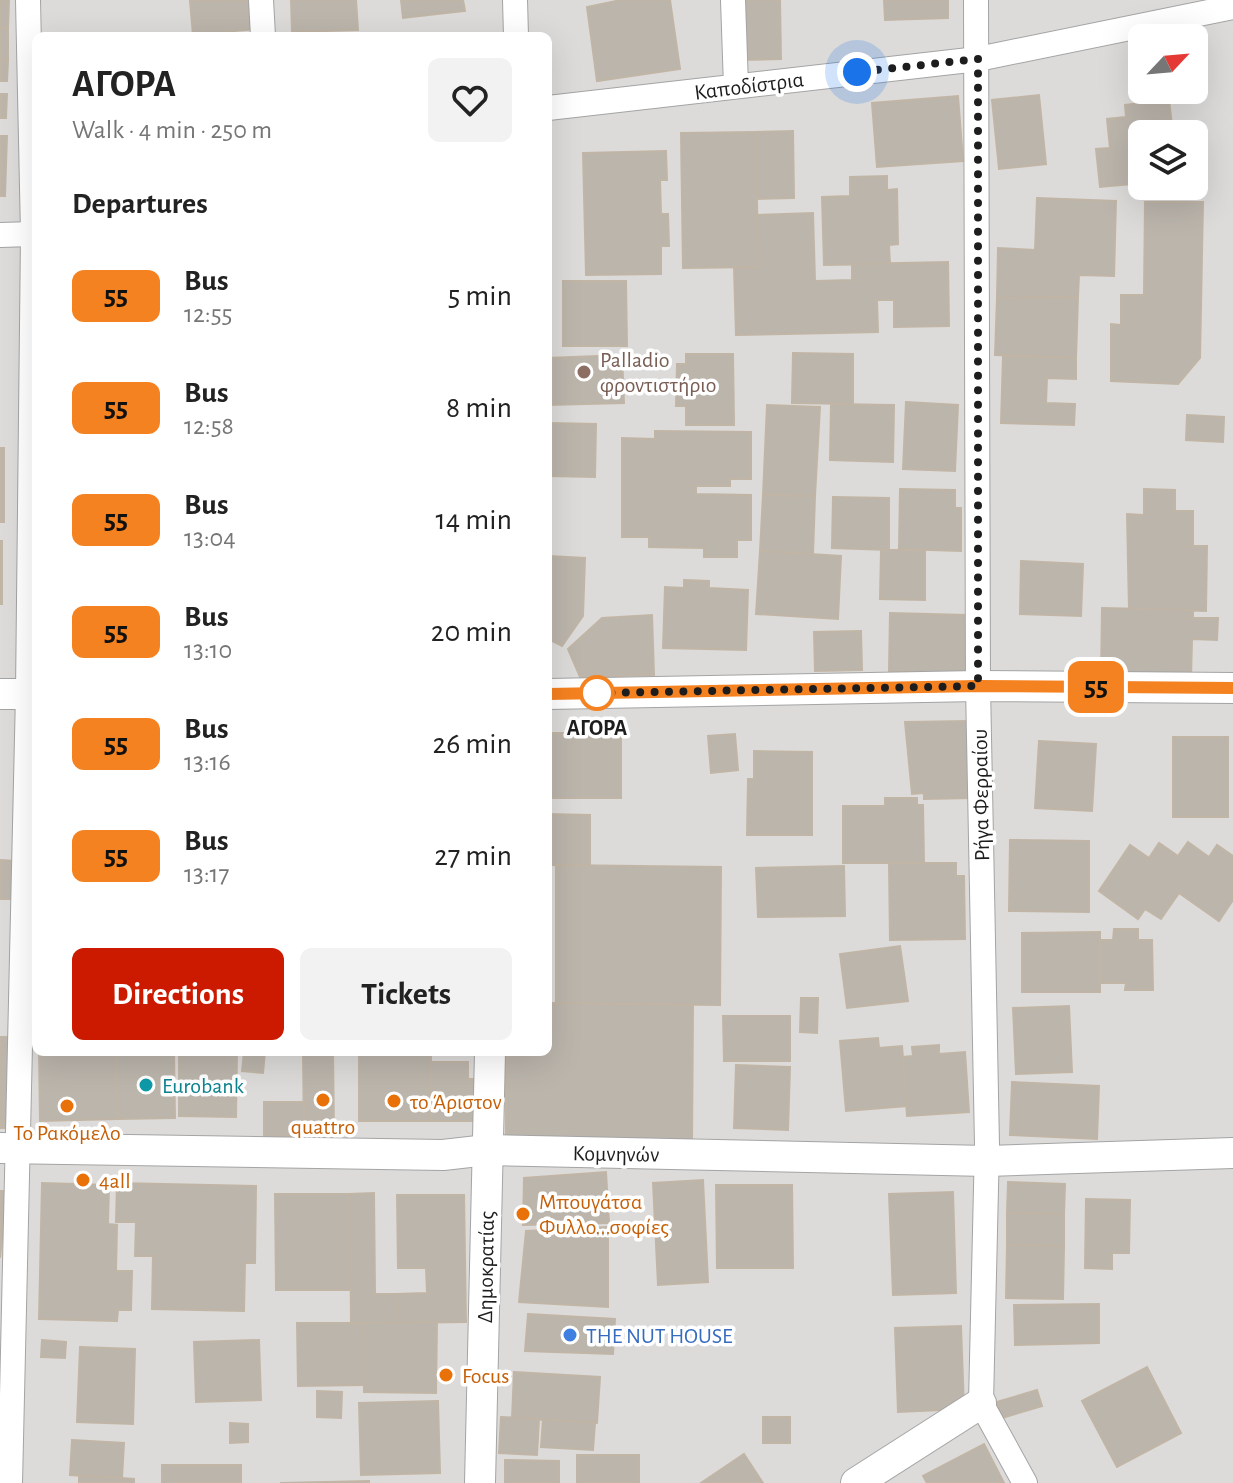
<!DOCTYPE html>
<html lang="en">
<head>
<meta charset="utf-8">
<style>
	body { margin:0; font-family:"Alegreya Sans",sans-serif; background:#f2f2f2; color:#222; height:100vh; display:flex; flex-direction:column; font-size:30px; white-space:nowrap }
	* { box-sizing:border-box; margin:0 }
	p { font-size:26px; color:#767676 }
	.icon { flex:none; width:44px; height:44px; fill:none; stroke:currentColor; stroke-width:2; stroke-linecap:round; stroke-linejoin:round }
	.map { position:relative; flex:1; overflow:hidden }
	.panel { position:absolute; left:32px; top:32px; width:520px; height:1024px; display:flex; flex-direction:column; background:#fff; border-radius:12px; box-shadow:0 8px 32px #0002 }
	.panel>* { flex:none }
	.badge { padding:0 16px; border-radius:12px; font-size:28px; line-height:52px }
	.needle { width:52px; rotate:64deg }
	.buttons { position:absolute; left:1128px; top:24px; display:grid; gap:16px }
	.buttons a { display:grid; place-items:center; width:80px; height:80px; border-radius:12px; background:#fff; box-shadow:0 8px 32px #0002; font-size:40px }
	.you { position:absolute; width:40px; height:40px; margin:-20px; border:6px solid #fff; border-radius:50%; background:#1a73e8; box-shadow:0 0 0 12px #1a73e833 }
	.map>.badge { position:absolute; translate:-50% -50%; box-shadow:0 0 0 4px #fff }
	h2 { padding:0 40px; font-size:30px; line-height:72px }
	.round { display:grid; place-items:center; flex:none; width:84px; height:84px; border-radius:12px; background:#f2f2f2 }
	.summary { display:flex; align-items:center; justify-content:space-between; height:136px; padding:0 40px }
	h1 { font-size:38px; font-weight:600; line-height:60px }
	.primary-button { display:flex; gap:16px; margin-top:auto; padding:16px 40px }
	.primary-button a { flex:1; height:92px; border-radius:12px; background:#cb1a00; color:#fff; font-size:32px; font-weight:600; line-height:92px; text-align:center }
	.primary-button a+a { background:#f2f2f2; color:#222 }
	ul { padding:0; list-style:none }
	li { display:flex; align-items:center; gap:24px; height:112px; padding:0 40px }
	li div { flex:1 }
	li b { display:block; font-size:30px }
	li em { font-style:normal }
	li .badge { min-width:88px; font-weight:700; text-align:center }
	.map>svg:first-child { display:block }
</style>
</head>
<body>
<div class="map">
<svg width="1233" height="1483" viewBox="0 0 1233 1483">
	<rect width="100%" height="100%" fill="#efece3"/>
	<!-- residential -->
	<path fill="#dcdbda" fill-rule="evenodd" d="M0,0H1233V1483H0ZM36,36H548V1052H36ZM1142,38H1194V90H1142ZM1142,134H1194V186H1142Z"/>
	<!-- building -->
	<g fill="#bbb5ac" stroke="#c1b5a5" stroke-width="2">
		<path d="M0,0H9L8,28H0Z"/>
		<path d="M254,0L257,29L193,35L190,1Z"/>
		<path d="M291,0H356L358,30L292,32Z"/>
		<path d="M401,0H463L465,11L403,18Z"/>
		<path d="M621,0H670L680,69L597,81L587,7Z"/>
		<path d="M741,0H780L781,59L742,60Z"/>
		<path d="M884,0H948V18L885,20Z"/>
		<path d="M0,28H8V61L0,60Z"/>
		<path d="M0,60L8,61L7,81H0Z"/>
		<path d="M0,94H7L6,118H0Z"/>
		<path d="M1039,95L1046,164L999,169L992,100Z"/>
		<path d="M958,96L963,161L877,167L872,103Z"/>
		<path d="M1169,100L1173,134H1142V183L1100,187L1096,149L1110,148L1107,119L1126,117L1125,105Z"/>
		<path d="M793,131L794,198L757,199L756,132Z"/>
		<path d="M756,132L758,267L683,268L681,133Z"/>
		<path d="M0,136H7L5,196H0Z"/>
		<path d="M666,151L667,180H660L661,214H668L669,246H661V274L586,275L583,153Z"/>
		<path d="M887,176V190L897,189L898,244L889,245L890,264L824,265L822,197L850,196V177Z"/>
		<path d="M1037,198L1116,201L1114,276L1079,275L1078,297L997,298L998,248L1035,250Z"/>
		<path d="M1145,202H1203L1200,358L1178,384L1111,381V324L1121,325V295H1144Z"/>
		<path d="M813,213L815,281L852,280V264L948,262L949,326L894,327V300H877L878,332L736,335L734,268L758,267L757,215Z"/>
		<path d="M563,281H626L627,346H563Z"/>
		<path d="M1078,297L1076,358L995,355L997,298Z"/>
		<path d="M793,353L853,354V404L792,403Z"/>
		<path d="M686,354H733L734,425H686V406H676L677,364H686Z"/>
		<path d="M622,355L624,403L548,405V358Z"/>
		<path d="M1003,356L1076,358V379L1047,378L1046,403L1075,404L1074,425L1001,423Z"/>
		<path d="M906,402L958,405L955,471L903,469Z"/>
		<path d="M831,404L894,405L893,462L830,460Z"/>
		<path d="M767,405L820,407L815,496L763,495Z"/>
		<path d="M1187,415L1224,417L1223,442L1186,440Z"/>
		<path d="M548,423L596,424L595,477L548,476Z"/>
		<path d="M655,431L751,432V479H730V486H696V494L751,495V540H737V557H704V548L649,547V537H622V438L655,439Z"/>
		<rect x="0" y="448" width="4" height="74"/>
		<path d="M900,489L955,490V508H961V551L899,549Z"/>
		<path d="M1144,489L1175,490V511H1193V546H1207L1206,611L1129,609L1127,514L1144,515Z"/>
		<path d="M763,495L815,496L813,554L760,551Z"/>
		<path d="M833,497L889,498V550L832,548Z"/>
		<rect x="0" y="541" width="2" height="63"/>
		<path d="M881,550H925V600L880,599Z"/>
		<path d="M760,551L841,556L838,619L756,614Z"/>
		<path d="M548,556L585,558L583,616L562,646L548,639Z"/>
		<path d="M1021,561L1083,564L1081,616L1020,614Z"/>
		<path d="M684,580L709,581V588L748,590L746,650L663,648L665,587L684,588Z"/>
		<path d="M1102,608L1193,610V618H1218L1217,640L1192,639L1191,678L1101,676Z"/>
		<path d="M890,613L967,615L966,673L889,671Z"/>
		<path d="M652,615L654,675L580,677L568,649L602,618Z"/>
		<path d="M861,631L862,670L815,671L814,632Z"/>
		<path d="M970,721L972,798L924,799V793L912,794L905,722Z"/>
		<rect x="548" y="733" width="73" height="65"/>
		<path d="M735,734L738,770L711,773L708,736Z"/>
		<rect x="1173" y="737" width="55" height="80"/>
		<path d="M1039,741L1096,744L1092,811L1035,808Z"/>
		<path d="M754,751L812,752V835H747L748,779H754Z"/>
		<path d="M885,798H917V805H923L924,863H843V806H885Z"/>
		<path d="M548,814L590,815V866L548,865Z"/>
		<path d="M1010,840L1089,841V912L1009,911Z"/>
		<path d="M1188,842L1209,857L1217,845L1233,856V900L1219,921L1179,893L1161,919L1145,909L1138,919L1099,891L1130,845L1149,858L1159,843L1178,856Z"/>
		<path d="M0,860L16,861L15,899H0Z"/>
		<path d="M889,863H956V876H964L965,939L890,940Z"/>
		<path d="M556,865L721,867L720,1005L556,1003Z"/>
		<path d="M844,866L845,916L758,917L756,868Z"/>
		<path d="M1114,929H1138V940H1152L1153,990H1125L1126,983H1100V940H1113Z"/>
		<path d="M1100,932V992H1022V933Z"/>
		<path d="M900,946L908,1001L847,1008L840,954Z"/>
		<path d="M801,998H818L817,1033L800,1032Z"/>
		<path d="M548,1003L693,1005L692,1143L506,1141V1052H548Z"/>
		<path d="M1069,1006L1072,1072L1016,1074L1013,1008Z"/>
		<path d="M723,1016H790V1061H724Z"/>
		<path d="M0,1037H9L12,1128H0Z"/>
		<path d="M878,1038L879,1048L902,1046L907,1106L846,1111L840,1041Z"/>
		<path d="M939,1045V1054L965,1052L969,1112L907,1116L903,1057L913,1056L912,1047Z"/>
		<path d="M39,1052H116L118,1119L40,1121Z"/>
		<path d="M116,1052H174L175,1118L118,1119Z"/>
		<path d="M179,1052L237,1053L236,1117L179,1116Z"/>
		<path d="M244,1052H265L263,1073L242,1071Z"/>
		<path d="M303,1052H333L334,1134H304Z"/>
		<rect x="359" y="1053" width="72" height="68"/>
		<path d="M431,1062H468V1079H475V1121H431Z"/>
		<path d="M736,1065L790,1067L788,1130L734,1128Z"/>
		<path d="M1012,1082L1099,1086L1097,1139L1010,1135Z"/>
		<rect x="264" y="1102" width="40" height="34"/>
		<path d="M606,1172L609,1223L523,1225L524,1178Z"/>
		<path d="M703,1180L708,1282L658,1285L653,1183Z"/>
		<path d="M1008,1182L1065,1184L1064,1214L1007,1213Z"/>
		<path d="M42,1183L109,1185L108,1224L117,1225L116,1271H132L131,1310H118L117,1321L39,1319Z"/>
		<path d="M117,1183L256,1186L255,1263H245L244,1311L152,1309L153,1256H135L136,1222H116Z"/>
		<path d="M716,1185H792L793,1268H717Z"/>
		<path d="M0,1191H7L0,1258Z"/>
		<path d="M953,1192L956,1293L893,1295L889,1194Z"/>
		<path d="M374,1193L375,1294H397L398,1323H351L350,1194Z"/>
		<path d="M275,1194H350L351,1290H276Z"/>
		<path d="M397,1195H464L466,1322L398,1323L397,1294L427,1293L426,1268H398Z"/>
		<path d="M1086,1199L1130,1200L1129,1253H1112V1269L1085,1268Z"/>
		<path d="M1007,1213L1064,1214V1246L1007,1245Z"/>
		<path d="M608,1227V1307L519,1302L526,1231Z"/>
		<path d="M1007,1245L1064,1246L1063,1299L1006,1298Z"/>
		<path d="M1099,1304V1343L1015,1345L1014,1305Z"/>
		<path d="M528,1314L615,1319L613,1354L525,1351Z"/>
		<path d="M437,1322L436,1393L364,1392L363,1323Z"/>
		<path d="M297,1323H363L364,1385L298,1386Z"/>
		<path d="M961,1326L964,1409L898,1412L895,1328Z"/>
		<path d="M42,1340L66,1342L65,1358L41,1357Z"/>
		<path d="M259,1340L261,1400L196,1402L194,1342Z"/>
		<path d="M80,1347L135,1349L133,1424L77,1422Z"/>
		<path d="M1147,1367L1181,1433L1117,1467L1082,1401Z"/>
		<path d="M514,1372L600,1377L597,1423L512,1418Z"/>
		<path d="M1037,1390L1042,1406L1002,1418L997,1402Z"/>
		<path d="M317,1391L342,1392L341,1418L317,1417Z"/>
		<path d="M438,1401L440,1473L361,1475L359,1403Z"/>
		<path d="M501,1417L539,1419L537,1455L499,1453Z"/>
		<rect x="763" y="1417" width="27" height="26"/>
		<path d="M543,1419L595,1423L593,1450L541,1447Z"/>
		<path d="M230,1423L248,1424V1442L230,1443Z"/>
		<path d="M72,1440L124,1443L122,1478L70,1475Z"/>
		<path d="M984,1444L1004,1483H927L923,1476Z"/>
		<path d="M744,1454L763,1483H701Z"/>
		<rect x="577" y="1455" width="62" height="28"/>
		<path d="M505,1460L559,1461V1483H505Z"/>
		<rect x="162" y="1465" width="79" height="18"/>
		<path d="M79,1475L134,1479V1483H79Z"/>
		<path d="M369,1481V1483H280Z"/>
	</g>
	<g fill="none" stroke-linecap="round" stroke-linejoin="round">
		<defs>
			<g id="minor">
				<path d="M261,0L263,36"/>
				<path d="M515,0L516,36"/>
				<path d="M733,0L736,86"/>
				<path d="M976,0L978,686L987,1145L981,1403L1025,1483"/>
				<path d="M548,108L978,59L1233,7"/>
				<path d="M0,235L33,234"/>
				<path d="M10,1483L28,694L33,234L28,0"/>
			</g>
			<g id="tertiary">
				<path d="M0,694H36"/>
				<path d="M548,694L978,686L1233,688"/>
				<path d="M0,1148L443,1155L487,1150L987,1161L1233,1153"/>
				<path d="M480,1483L490,1052"/>
				<path d="M856,1483L981,1403"/>
			</g>
		</defs>
		<!-- minor casing -->
		<use href="#minor" stroke="#a4a4a4" stroke-width="26"/>
		<!-- tertiary casing -->
		<use href="#tertiary" stroke="#a4a4a4" stroke-width="32"/>
		<!-- minor -->
		<use href="#minor" stroke="#fff" stroke-width="24"/>
		<!-- tertiary -->
		<use href="#tertiary" stroke="#fff" stroke-width="30"/>
	</g>
	<g fill="none" stroke-linecap="round" stroke-linejoin="round">
		<defs>
			<path id="line" d="M548,694L978,686L1233,688"/>
		</defs>
		<!-- line casing -->
		<use href="#line" stroke="#fff" stroke-width="18"/>
		<!-- line -->
		<use href="#line" stroke="#f58220" stroke-width="12"/>
		<!-- walk -->
		<path stroke="#1d1d1d" stroke-width="8" stroke-dasharray="0 14.4" d="M597,693L978,686V59L857,72"/>
	</g>
	<!-- markers -->
	<circle fill="#8d6e63" stroke="#fff" stroke-width="3" cx="584" cy="372" r="8"/>
	<circle fill="#fff" stroke="#f58220" stroke-width="4" cx="597" cy="693" r="16"/>
	<circle fill="#0f9aa8" stroke="#fff" stroke-width="3" cx="146" cy="1085" r="8"/>
	<g fill="#e8710a" stroke="#fff" stroke-width="3">
		<circle cx="323" cy="1100" r="8"/>
		<circle cx="394" cy="1101" r="8"/>
		<circle cx="67" cy="1106" r="8"/>
		<circle cx="83" cy="1180" r="8"/>
		<circle cx="523" cy="1214" r="8"/>
		<circle cx="446" cy="1375" r="8"/>
	</g>
	<circle fill="#3f7fe0" stroke="#fff" stroke-width="3" cx="570" cy="1335" r="8"/>
	<g text-anchor="middle" stroke-width="7" stroke-linejoin="round" paint-order="stroke">
		<!-- street labels -->
		<g font-size="22" fill="#1d1d1d" stroke="#fff">
			<text transform="translate(749 85) rotate(-7)" y="8">Καποδίστρια</text>
			<text transform="translate(980 795) rotate(-91)" y="8">Ρήγα Φερραίου</text>
			<text transform="translate(616 1153) rotate(1)" y="8">Κομνηνών</text>
			<text transform="translate(485 1267) rotate(-89)" y="8">Δημοκρατίας</text>
		</g>
		<!-- education labels -->
		<g font-size="22" fill="#785e54" stroke="#fff" text-anchor="start">
			<text x="600" y="367">Palladio<tspan x="600" dy="25">φροντιστήριο</tspan></text>
		</g>
		<!-- stop labels -->
		<g font-size="22" font-weight="bold" fill="#1d1d1d" stroke="#fff">
			<text x="597" y="735">ΑΓΟΡΑ</text>
		</g>
		<!-- culture labels -->
		<g font-size="22" fill="#0d838f" stroke="#fff" text-anchor="start">
			<text x="162" y="1093">Eurobank</text>
		</g>
		<!-- food labels -->
		<g font-size="22" fill="#c56008" stroke="#fff" text-anchor="start">
			<text x="410" y="1109">το Άριστον</text>
			<text x="323" y="1134" text-anchor="middle">quattro</text>
			<text x="67" y="1140" text-anchor="middle">Το Ρακόμελο</text>
			<text x="99" y="1188">4all</text>
			<text x="539" y="1209">Μπουγάτσα<tspan x="539" dy="25">Φυλλο...σοφίες</tspan></text>
			<text x="462" y="1383">Focus</text>
		</g>
		<!-- shop labels -->
		<g font-size="22" fill="#366cbe" stroke="#fff" text-anchor="start">
			<text x="586" y="1343">THE NUT HOUSE</text>
		</g>
	</g>
</svg>
<div class="buttons">
<a><svg class="needle" viewBox="-14 -14 28 28"><path d="M0-13l5 13h-10z" fill="#e53935"/><path d="M0 13l5-13h-10z" fill="#767676"/></svg></a>
<a><svg class="icon" aria-label="layers" viewBox="0 0 24 24"><path d="M12 4l9 5-9 5-9-5zM3 14l9 5 9-5"/></svg></a>
</div>
<div class="you" style="left:857px;top:72px"></div>
<b class="badge" style="left:1096px;top:687px;background:#f58220;color:#111">55</b>
<section class="panel">
<div class="summary"><div><h1>ΑΓΟΡΑ</h1><p>Walk · 4 min · 250 m</p></div><a class="round"><svg class="icon" aria-label="heart" viewBox="0 0 24 24"><path d="M12 20l-8-8c-3-5 5-10 8-4 3-6 11-1 8 4z"/></svg></a></div>
<h2>Departures</h2>
<ul>
<li><span class="badge" style="background:#f58220;color:#111">55</span><div><b>Bus</b><p>12:55</p></div><em>5 min</em></li>
<li><span class="badge" style="background:#f58220;color:#111">55</span><div><b>Bus</b><p>12:58</p></div><em>8 min</em></li>
<li><span class="badge" style="background:#f58220;color:#111">55</span><div><b>Bus</b><p>13:04</p></div><em>14 min</em></li>
<li><span class="badge" style="background:#f58220;color:#111">55</span><div><b>Bus</b><p>13:10</p></div><em>20 min</em></li>
<li><span class="badge" style="background:#f58220;color:#111">55</span><div><b>Bus</b><p>13:16</p></div><em>26 min</em></li>
<li><span class="badge" style="background:#f58220;color:#111">55</span><div><b>Bus</b><p>13:17</p></div><em>27 min</em></li>
</ul>
<div class="primary-button"><a>Directions</a><a>Tickets</a></div>
</section>
</div>
</body>
</html>
